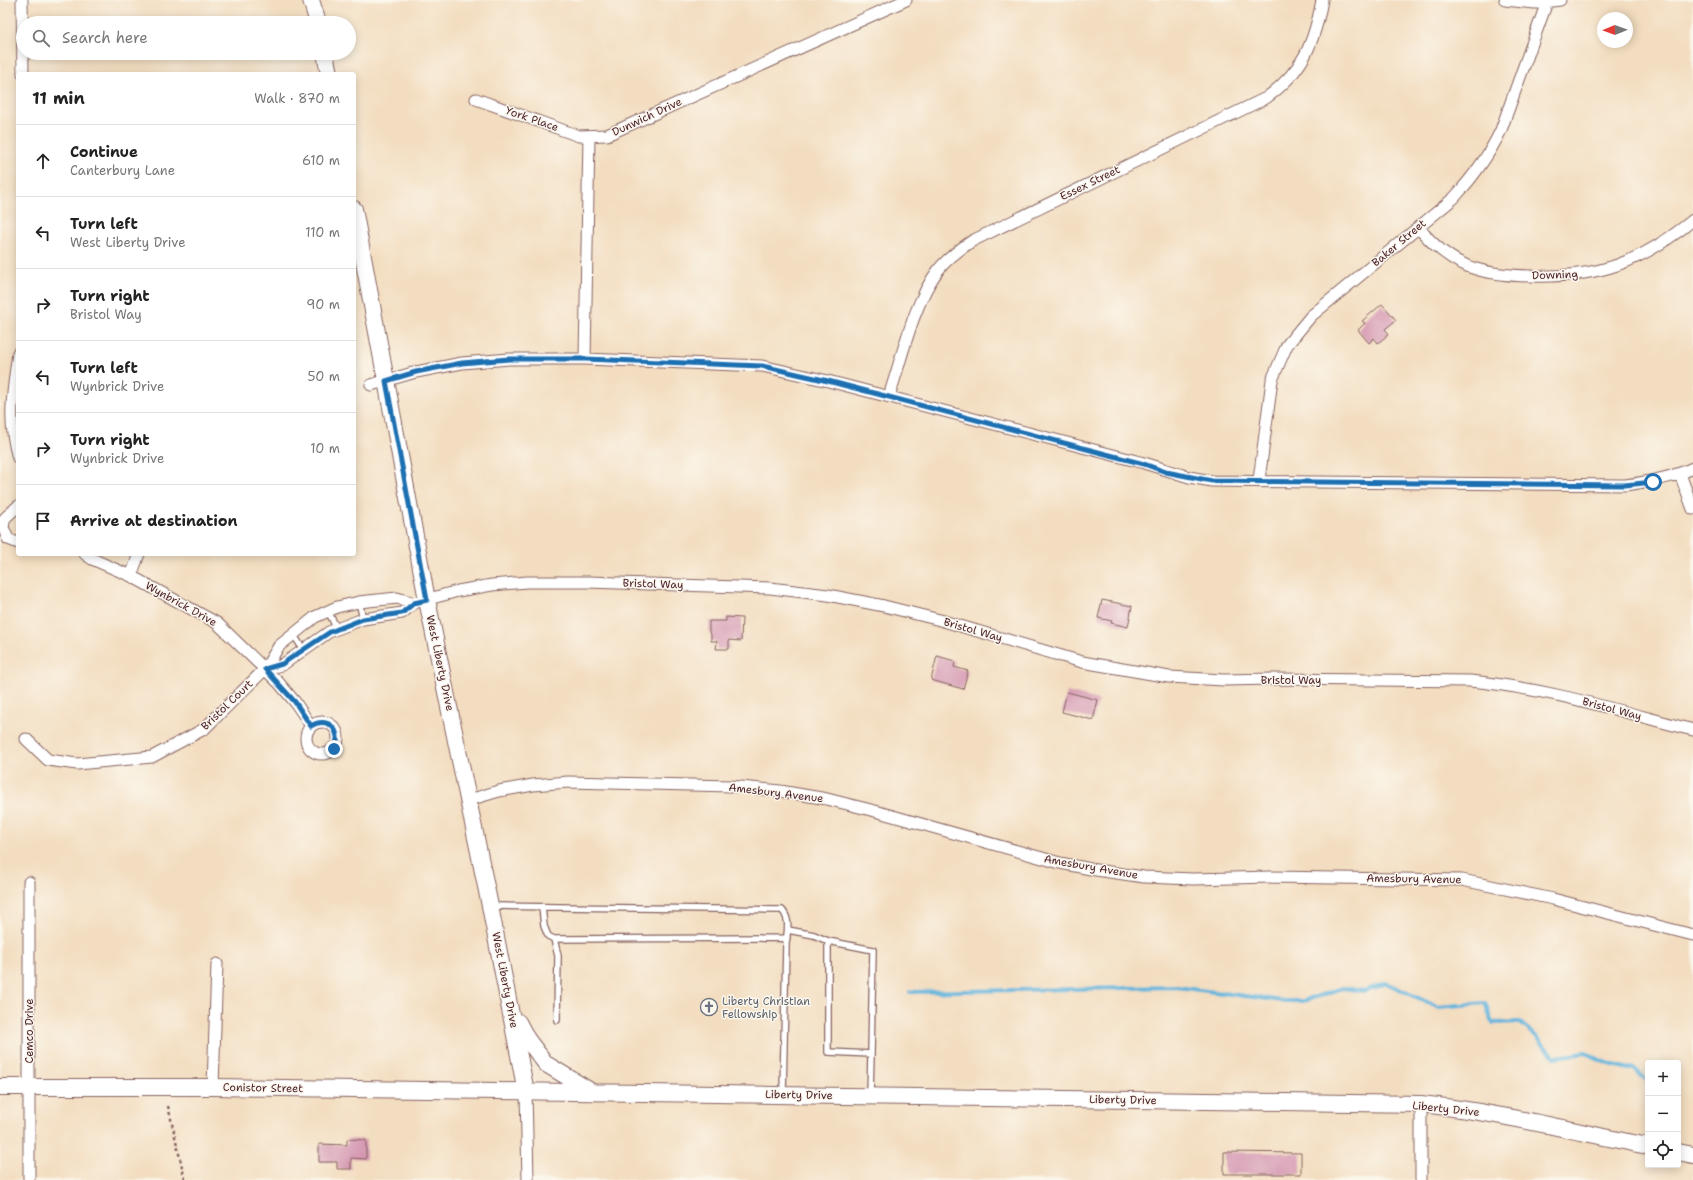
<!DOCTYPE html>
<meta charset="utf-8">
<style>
:root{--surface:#fff;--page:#f6f6f6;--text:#222;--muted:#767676;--line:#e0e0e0}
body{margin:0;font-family:"Shantell Sans",sans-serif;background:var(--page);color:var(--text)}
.controls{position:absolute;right:12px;bottom:12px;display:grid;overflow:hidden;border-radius:4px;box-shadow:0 2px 10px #0003}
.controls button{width:36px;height:36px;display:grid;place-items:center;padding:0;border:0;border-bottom:1px solid var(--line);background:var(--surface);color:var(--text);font:20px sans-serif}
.compass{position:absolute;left:1597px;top:12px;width:36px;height:36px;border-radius:50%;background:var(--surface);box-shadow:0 2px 10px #0003;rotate:269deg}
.stop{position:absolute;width:12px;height:12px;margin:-9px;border:3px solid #1f6fb2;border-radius:50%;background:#fff}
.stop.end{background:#1f6fb2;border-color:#fff;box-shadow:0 1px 4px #0008}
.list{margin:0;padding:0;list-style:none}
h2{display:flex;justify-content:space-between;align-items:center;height:52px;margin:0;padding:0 16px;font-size:17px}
h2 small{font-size:13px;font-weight:400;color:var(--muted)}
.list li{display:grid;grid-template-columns:26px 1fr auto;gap:12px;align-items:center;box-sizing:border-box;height:72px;padding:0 16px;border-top:1px solid var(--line)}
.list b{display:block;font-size:15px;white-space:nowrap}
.list p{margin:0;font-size:13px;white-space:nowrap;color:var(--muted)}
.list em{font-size:13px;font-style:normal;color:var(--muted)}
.icon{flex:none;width:22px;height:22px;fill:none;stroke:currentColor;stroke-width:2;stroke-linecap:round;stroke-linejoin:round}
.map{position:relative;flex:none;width:1693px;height:1180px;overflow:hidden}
.search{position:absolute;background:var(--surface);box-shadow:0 2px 10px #0003;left:16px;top:16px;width:340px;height:44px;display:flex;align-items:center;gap:10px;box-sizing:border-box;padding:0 14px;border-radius:22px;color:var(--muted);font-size:15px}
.panel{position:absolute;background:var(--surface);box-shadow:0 2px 10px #0003;left:16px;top:72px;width:340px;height:484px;border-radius:4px}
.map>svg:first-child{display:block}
</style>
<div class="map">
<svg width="1693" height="1180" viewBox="0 0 1693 1180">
<rect width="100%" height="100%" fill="#fbf7ec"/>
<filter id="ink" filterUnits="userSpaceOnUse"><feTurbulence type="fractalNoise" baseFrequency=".025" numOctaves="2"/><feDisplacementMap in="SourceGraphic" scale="8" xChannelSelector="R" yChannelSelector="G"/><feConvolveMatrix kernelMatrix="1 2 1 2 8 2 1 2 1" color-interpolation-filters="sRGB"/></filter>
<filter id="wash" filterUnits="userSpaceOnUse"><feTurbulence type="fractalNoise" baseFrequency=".012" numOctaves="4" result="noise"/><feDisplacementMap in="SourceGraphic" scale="16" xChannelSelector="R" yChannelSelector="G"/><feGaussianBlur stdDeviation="0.9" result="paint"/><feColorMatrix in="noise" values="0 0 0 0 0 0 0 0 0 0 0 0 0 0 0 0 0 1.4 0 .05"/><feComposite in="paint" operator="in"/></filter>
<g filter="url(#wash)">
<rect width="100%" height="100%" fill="#f3ddc0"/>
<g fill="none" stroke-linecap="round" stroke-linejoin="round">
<path stroke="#61b4dd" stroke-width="4" d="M910 992 1177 987 1283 1001H1303L1343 988 1364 991 1386 983 1438 1007 1485 1003 1493 1023 1519 1022 1536 1036 1554 1057 1586 1053 1606 1063 1633 1070 1648 1080"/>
</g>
<g id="blocks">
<path fill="#d598b2" d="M1382 304 1396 320 1385 329 1389 334 1378 343 1374 338 1369 343 1358 330 1365 323 1362 321Z
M1102 600 1132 606 1128 627 1111 623 1112 621 1098 618Z
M726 617 742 618 741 641 729 640V649H716L717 641H711V634L709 633V621H726Z
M937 656 955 661 954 667 968 671 963 689 931 680Z
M1067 692 1098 700 1093 720 1062 712Z
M347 1139 366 1140V1159L351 1158V1169H337V1162H319V1144L347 1145Z
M1224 1152 1301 1153V1174H1224Z"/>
</g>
</g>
<g filter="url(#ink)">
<use href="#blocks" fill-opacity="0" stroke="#85625f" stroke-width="1"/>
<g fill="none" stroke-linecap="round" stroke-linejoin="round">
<g stroke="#85625f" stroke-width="8">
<path id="lane" d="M359 602 363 619
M328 611 337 629
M293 634 303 649
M493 906 782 910C791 920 787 932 786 944L783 1094
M542 907 544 926 548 936 554 939 787 938
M788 930 814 935 828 941V1052L871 1054 873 950 828 941
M554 939 558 956 557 1020
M870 1096 871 1054"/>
</g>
<g stroke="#85625f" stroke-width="13">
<path id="street" d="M22 0 23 74
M1505 0 1535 3 1560 0
M476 99 579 136 607 135 906 0
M1418 227C1451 267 1480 275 1530 276 1599 278 1640 263 1693 220
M18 353C13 392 7 420 18 458
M585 359 589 137
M371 385 416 372 462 363 509 359H585L762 366 828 381 1144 463 1189 477 1212 481 1625 485C1649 482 1671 478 1693 468
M889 396C903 355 913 303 939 269 948 258 960 249 972 241L1266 98C1303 71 1314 44 1322 0
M1680 474 1693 509
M1259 480 1272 380 1287 345 1311 316 1454 198C1473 177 1489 156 1501 130L1547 2
M18 506 5 518 3 527 8 539 18 543
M85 554 92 559 131 576 217 623 279 683 295 702 311 726
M131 576 139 554
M265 669 282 665 329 632 363 619 402 613 414 603 458 591 492 585 527 582H588L770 588 828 595 884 606 940 620 1082 662 1169 677 1224 680 1274 679 1470 681C1546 688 1619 711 1693 730
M306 738a16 16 0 1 1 32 0a16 16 0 1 1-32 0Z
M26 739 48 760 77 764 152 757 204 729 265 669 279 646 315 617 337 607 359 602 397 598 414 603
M469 800 499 791 533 785 568 782 731 786 780 791 827 799 875 811 1060 863 1096 870 1144 877 1193 879 1271 877 1462 880 1553 899 1693 935
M213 1087 217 964
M526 1092 528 1180
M1421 1104V1180
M29 1180V882"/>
</g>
<g stroke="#85625f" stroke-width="18">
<path id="secondary" d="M311 0 318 23
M325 53 329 74
M354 209 427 600 490 906 526 1092
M518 1022 527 1039 546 1064 592 1092
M0 1087H213L1421 1104C1498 1112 1572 1131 1648 1146
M1678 1152 1693 1155"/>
</g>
<path stroke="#85625f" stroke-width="2.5" stroke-dasharray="3 3" stroke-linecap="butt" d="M168 1106 185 1180"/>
<use href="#lane" stroke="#fff" stroke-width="5.5"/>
<use href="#street" stroke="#fff" stroke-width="11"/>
<use href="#secondary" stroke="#fff" stroke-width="16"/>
</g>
</g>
<g fill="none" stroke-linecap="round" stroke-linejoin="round" filter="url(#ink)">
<path stroke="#1f6fb2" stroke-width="5" d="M334 749C344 732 328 715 311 726L295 702 265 669 282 664 330 632 363 619 402 613 414 603 427 600 386 381 416 372 462 363 509 359H585L762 366 828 381 1144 464 1166 472 1212 481 1625 485 1653 482"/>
</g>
<defs>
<g id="church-ring" transform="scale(0.9)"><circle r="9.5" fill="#fbf7ec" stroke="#6b7280" stroke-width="1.5"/><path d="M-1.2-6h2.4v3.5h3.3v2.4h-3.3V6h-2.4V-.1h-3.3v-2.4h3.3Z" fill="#6b7280"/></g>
</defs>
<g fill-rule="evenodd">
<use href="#church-ring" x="709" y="1007"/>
</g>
<g text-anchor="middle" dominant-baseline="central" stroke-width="3" stroke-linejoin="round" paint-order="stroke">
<g font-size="11" fill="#4a1f2b" stroke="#fbf7ec">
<text transform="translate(647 117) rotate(-25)">Dunwich Drive</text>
<text transform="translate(532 119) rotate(19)">York Place</text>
<text transform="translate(1090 183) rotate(-26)">Essex Street</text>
<text transform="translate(1399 243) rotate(-40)">Baker Street</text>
<text transform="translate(1555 275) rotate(-2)">Downing</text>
<text transform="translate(653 584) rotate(2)">Bristol Way</text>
<text transform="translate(181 604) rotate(29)">Wynbrick Drive</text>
<text transform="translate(973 630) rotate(16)">Bristol Way</text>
<text transform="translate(440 663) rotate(78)">West Liberty Drive</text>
<text x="1291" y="680">Bristol Way</text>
<text transform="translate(227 705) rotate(-44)">Bristol Court</text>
<text transform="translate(1612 709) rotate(15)">Bristol Way</text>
<text transform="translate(776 793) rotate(7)">Amesbury Avenue</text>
<text transform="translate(1091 867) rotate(10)">Amesbury Avenue</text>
<text transform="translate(1414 879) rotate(1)">Amesbury Avenue</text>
<text transform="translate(505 980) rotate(79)">West Liberty Drive</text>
<text transform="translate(29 1031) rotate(-90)">Cemco Drive</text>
<text transform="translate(263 1088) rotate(1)">Conistor Street</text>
<text transform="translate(799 1095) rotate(1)">Liberty Drive</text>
<text transform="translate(1123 1100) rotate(1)">Liberty Drive</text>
<text transform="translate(1446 1109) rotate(6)">Liberty Drive</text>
</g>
<g font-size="11" fill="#5b616d" stroke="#fbf7ec" text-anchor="start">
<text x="722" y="1001">Liberty Christian<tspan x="722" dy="13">Fellowship</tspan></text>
</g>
</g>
</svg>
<div class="controls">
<button>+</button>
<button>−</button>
<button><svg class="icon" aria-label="locate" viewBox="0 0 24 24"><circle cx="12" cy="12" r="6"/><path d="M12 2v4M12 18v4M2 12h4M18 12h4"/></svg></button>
</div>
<svg class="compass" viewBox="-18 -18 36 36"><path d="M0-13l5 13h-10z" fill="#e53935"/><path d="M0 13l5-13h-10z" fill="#767676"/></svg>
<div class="stop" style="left:1653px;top:482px"></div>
<div class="stop end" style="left:334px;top:749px"></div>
<div class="search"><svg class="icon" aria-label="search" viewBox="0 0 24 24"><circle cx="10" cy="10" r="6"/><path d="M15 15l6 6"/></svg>Search here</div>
<section class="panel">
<h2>11 min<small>Walk · 870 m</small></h2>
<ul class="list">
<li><svg class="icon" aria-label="ahead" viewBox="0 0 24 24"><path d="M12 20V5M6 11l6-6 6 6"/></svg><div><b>Continue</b><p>Canterbury Lane</p></div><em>610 m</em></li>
<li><svg class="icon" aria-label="left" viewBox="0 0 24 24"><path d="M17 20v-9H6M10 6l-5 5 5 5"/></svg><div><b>Turn left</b><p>West Liberty Drive</p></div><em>110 m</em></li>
<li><svg class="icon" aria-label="right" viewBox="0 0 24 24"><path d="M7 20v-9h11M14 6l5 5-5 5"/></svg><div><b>Turn right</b><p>Bristol Way</p></div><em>90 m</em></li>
<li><svg class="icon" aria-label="left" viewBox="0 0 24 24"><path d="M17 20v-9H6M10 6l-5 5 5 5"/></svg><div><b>Turn left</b><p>Wynbrick Drive</p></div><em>50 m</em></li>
<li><svg class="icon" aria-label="right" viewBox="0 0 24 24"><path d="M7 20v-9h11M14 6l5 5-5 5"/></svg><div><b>Turn right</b><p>Wynbrick Drive</p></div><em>10 m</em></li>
<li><svg class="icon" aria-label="arrive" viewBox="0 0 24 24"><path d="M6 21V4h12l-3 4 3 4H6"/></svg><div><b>Arrive at destination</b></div></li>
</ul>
</section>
</div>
